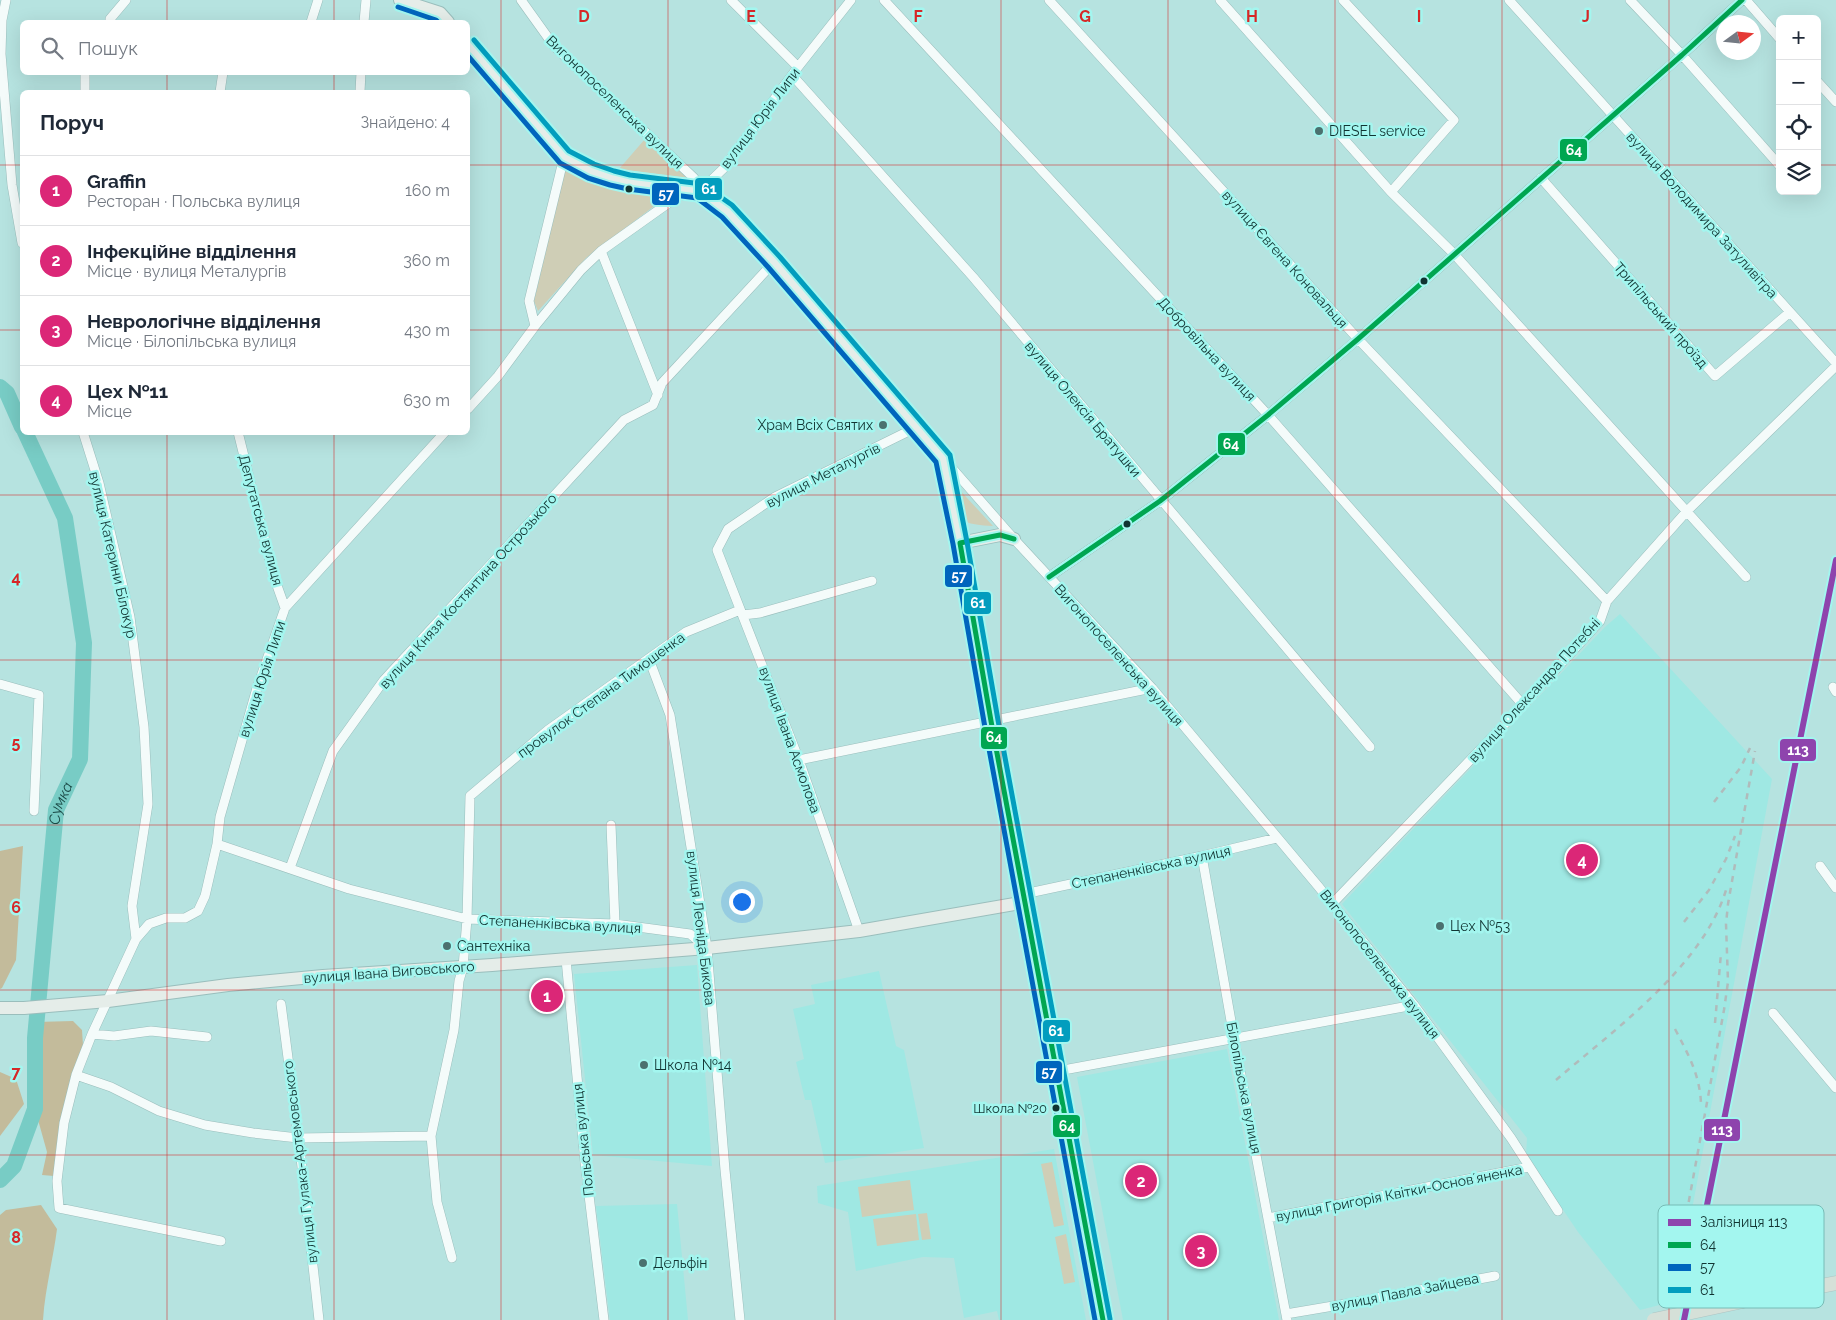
<!DOCTYPE html>
<html lang="uk">
<meta charset="utf-8">
<style>
:root{--surface:#fff;--page:#f6f6f7;--text:#1f2937;--muted:#747a83;--line:#e0e1e3;--accent:#db2777}
body{margin:0;font-family:Raleway,sans-serif;background:var(--page);color:var(--text)}
.controls{position:absolute;right:15px;top:15px;display:grid;overflow:hidden;border-radius:8px;box-shadow:0 5px 20px #0002}
.controls button{width:45px;height:45px;display:grid;place-items:center;padding:0;border:0;border-bottom:1px solid var(--line);background:var(--surface);color:var(--text);font:25px sans-serif}
.compass{position:absolute;left:1716px;top:15px;width:45px;height:45px;border-radius:50%;background:var(--surface);box-shadow:0 5px 20px #0002;rotate:75deg}
.you{position:absolute;left:741px;top:901px;width:18px;height:18px;margin:-12px;border:4px solid #fff;border-radius:50%;background:#1a73e8;box-shadow:0 0 0 8px #1a73e833}
.badge{display:grid;place-items:center;width:32px;height:32px;border-radius:50%;background:var(--accent);color:#fff;font-size:16px;font-weight:700}
.pin{position:absolute;translate:-50% -50%;border:2px solid #fff;box-shadow:0 1px 5px #0006}
.list{margin:0;padding:0;list-style:none}
h2{display:flex;justify-content:space-between;align-items:center;height:65px;margin:0;padding:0 20px;font-size:21px}
h2 small{font-size:16px;font-weight:400;color:var(--muted)}
.list li{display:grid;grid-template-columns:32px 1fr auto;gap:15px;align-items:center;box-sizing:border-box;height:70px;padding:0 20px;border-top:1px solid var(--line)}
.list b{display:block;font-size:19px;white-space:nowrap}
.list p{margin:0;font-size:16px;white-space:nowrap;color:var(--muted)}
.list em{font-size:16px;font-style:normal;color:var(--muted)}
.icon{flex:none;width:28px;height:28px;fill:none;stroke:currentColor;stroke-width:2;stroke-linecap:round;stroke-linejoin:round}
.map{position:relative;flex:none;width:1836px;height:1320px;overflow:hidden}
.search{position:absolute;background:var(--surface);box-shadow:0 5px 20px #0002;left:20px;top:20px;width:450px;height:55px;display:flex;align-items:center;gap:12px;box-sizing:border-box;padding:0 18px;border-radius:8px;color:var(--muted);font-size:19px}
.panel{position:absolute;background:var(--surface);box-shadow:0 5px 20px #0002;left:20px;top:90px;width:450px;height:345px;border-radius:8px}
.map>svg:first-child{display:block}
</style>
<div class="map">
<svg width="1836" height="1320" viewBox="0 0 1836 1320">
<rect width="100%" height="100%" fill="#b6e3e0"/>
<path fill="#9fe8e3" d="M1620 614 1772 779 1675 1301 1640 1310 1578 1232 1526 1155 1527 1138 1342 904 1605 627Z
M697 965 712 1166 593 1155 574 974Z
M879 971 896 1046 904 1050 924 1148 825 1163 811 1100H805L796 1062 804 1059 793 1009 815 1004 811 985Z
M1227 1049 1279 1320H1123L1077 1077Z
M1054 1149 1086 1320H999L997 1311 964 1318 954 1258 923 1257 856 1271 848 1212 818 1203 817 1186Z
M677 1204 688 1320H610L596 1206Z"/>
<path fill="#cfceb6" d="M645 139 687 178 619 169Z
M565 170 606 187 649 194 655 200 653 207 586 258 538 311 534 301Z
M955 485 993 526C955 524 961 520 955 485Z
M1052 1162 1064 1225 1054 1227 1041 1164Z
M910 1180 914 1210 862 1217 858 1187Z
M927 1213 931 1239 922 1240 918 1214Z
M916 1214 919 1240 877 1246 873 1219Z
M1066 1234 1075 1282 1064 1284 1055 1237Z"/>
<path fill="#c3bb9b" d="M23 846 16 960 2 988 0 989V851Z
M73 1021 82 1030 84 1061 54 1176 42 1175 47 1152 35 1109 36 1022Z
M0 1072 16 1079 24 1104 0 1136Z
M41 1205 57 1229C53 1260 45 1289 43 1320H0V1215L6 1210Z"/>
<g fill="none" stroke-linecap="round" stroke-linejoin="round">
<g stroke="#78ccc5" stroke-width="16">
<path d="M0 387 7 393 22 427"/>
<path id="s1" d="M0 1180 14 1166 35 1109V1038L56 810 80 759 84 643 65 518 25 432"/>
</g>
<g stroke="#9abebc" stroke-width="10">
<path id="minor" d="M6 0 2 20 1 54 12 185 22 243
M521 0 554 46 694 178 700 191
M731 0 798 67
M884 0 1268 415 1523 705
M1049 0 1358 339 1607 601
M1220 0 1391 192 1454 254 1746 577
M1343 0 1454 120 1391 192
M1509 0 1836 363
M1630 0 1682 55 1780 166
M1746 0 1780 39
M110 19 126 0
M311 22 318 0
M364 22 366 0
M85 72V92
M792 75 973 277 1370 747
M1817 81 1836 102
M220 92 223 72
M360 92 361 72
M1541 178 1715 376 1790 312
M601 251 658 395
M535 326 529 301 564 157
M468 409 498 376 535 326 581 270 601 251 677 197 700 191 723 169 798 67 851 0
M83 432 99 483 130 617 144 727 148 804 132 906 136 939 92 1034 76 1075 111 1087 159 1111 205 1125 253 1133 298 1138 431 1136
M238 432 274 577 285 608
M944 459 1014 539 1152 688 1318 886 1414 1005 1511 1138 1558 1211
M1049 577 1160 501 1268 415 1358 339 1682 55 1742 0
M743 615 760 613 872 581
M649 659 670 715 707 948 725 1170 740 1320
M0 684 39 695 34 811
M1833 687 1836 692
M799 760 1152 688
M611 825 615 924
M217 844 349 889 467 919 615 924 690 934 707 948
M1202 856 1234 1038 1287 1320
M1820 866 1836 888
M290 868 333 751 384 680 624 420 653 405 662 383 774 262
M1024 894 1202 856 1277 838
M1332 904 1523 705 1600 621 1607 601 1687 511 1836 366
M859 931 799 760 717 550 728 529 775 497 915 428
M136 939 149 924 166 918H185L198 911 205 896 217 844 220 817 257 688 285 608 445 432
M566 959 585 1162 604 1320
M281 1004 301 1158 319 1320
M1773 1013 1836 1088
M92 1034 114 1036 151 1031 207 1037
M1058 1071 1414 1005
M76 1075 64 1123 57 1181 59 1208 221 1241
M1268 1218 1529 1167
M452 1258 437 1202 431 1136 454 1030 459 981 463 967 467 919 470 796 548 730 686 632 740 610
M1286 1314 1345 1304 1495 1276"/>
</g>
<g stroke="#9abebc" stroke-width="14">
<path id="secondary" d="M400 0 440 13 448 22
M468 45 564 157 591 171 612 178 629 182 700 191 727 211 774 262 943 459 960 543 991 721 1103 1320
M960 543 1000 535 1014 539
M0 1008H24L108 1001 228 985 323 976 492 965 707 948 859 931 1026 902"/>
</g>
<g stroke="#adc4c3" stroke-width="15">
<path id="primary" d="M1743 1301 1836 1283"/>
</g>
<use href="#minor" stroke="#f4fbfa" stroke-width="9"/>
<use href="#secondary" stroke="#e5ede9" stroke-width="12"/>
<use href="#primary" stroke="#d5e0d8" stroke-width="14"/>
<path stroke="#b0bbbb" stroke-width="2.5" stroke-dasharray="6 6" stroke-linecap="butt" d="M1714 802 1741 767 1750 748
M1684 922 1709 890 1726 859 1735 836
M1715 1023 1721 953
M1675 1029C1688 1054 1700 1075 1701 1104
M1556 1080C1614 1030 1703 966 1726 890
M1667 1320 1724 1010 1728 982 1726 924 1728 904 1755 751"/>
<g stroke="#adc4c3" stroke-width="15" stroke-linecap="butt">
<path id="primary-bridge" d="M1654 1320 1743 1301"/>
</g>
<use href="#primary-bridge" stroke="#d5e0d8" stroke-width="14"/>
<g stroke="#a3f6ef" stroke-width="9">
<path id="bus-1" d="M960 543 991 721 1103 1320
M960 543 1000 535 1014 539
M1049 577 1160 501 1268 415 1358 339 1682 55 1742 0"/>
</g>
<g stroke="#a3f6ef" stroke-width="9">
<path id="bus-2" d="M398 7 436 20 438 22
M468 56 560 163 588 178 610 185 628 189 697 198 722 217 768 267 936 462 953 544 984 722 1095 1320"/>
</g>
<g stroke="#a3f6ef" stroke-width="9">
<path id="bus-3" d="M474 40 569 151 594 164 614 171 630 175 702 184 732 205 780 257 950 455 967 542 998 720 1110 1319"/>
</g>
<use href="#bus-1" stroke="#00a651" stroke-width="5"/>
<use href="#bus-2" stroke="#0065bd" stroke-width="5"/>
<use href="#bus-3" stroke="#029dbe" stroke-width="5"/>
<g stroke="#a3f6ef" stroke-width="10">
<path id="rail-1" d="M1684 1320 1836 560"/>
</g>
<use href="#rail-1" stroke="#8e44ad" stroke-width="6"/>
</g>
<path fill="none" stroke="#d62828" stroke-width="1" stroke-opacity="0.55" d="M167 0V22M334 0V22M501 0V1320M668 0V1320M835 0V1320M1001 0V1320M1168 0V1320M1335 0V1320M1502 0V1320M1669 0V1320M167 72V92M334 72V92M0 165H22M468 165H1780M1817 165H1836M0 330H22M468 330H1836M167 432V1320M334 432V1320M0 495H1836M0 660H1836M0 825H1836M0 990H1836M0 1155H1836"/>
<g fill="#4b716f" stroke="#a3f6ef" stroke-width="2">
<circle cx="1319" cy="131" r="5"/>
<circle cx="883" cy="425" r="5"/>
<circle cx="1440" cy="926" r="5"/>
<circle cx="447" cy="946" r="5"/>
<circle cx="644" cy="1065" r="5"/>
<circle cx="643" cy="1263" r="5"/>
</g>
<g fill="#113432" stroke="#a3f6ef" stroke-width="2">
<circle cx="629" cy="189" r="4.5"/>
<circle cx="1424" cy="281" r="4.5"/>
<circle cx="1127" cy="524" r="4.5"/>
<circle cx="1056" cy="1108" r="4.5"/>
</g>
<g text-anchor="middle" dominant-baseline="central" stroke-width="5" stroke-linejoin="round" paint-order="stroke">
<g font-size="13" fill="#113432" stroke="#a3f6ef" text-anchor="end">
<text x="1047" y="1108">Школа №20</text>
</g>
<g font-size="14" fill="#113432" stroke="#a3f6ef">
<text transform="translate(615 102) rotate(44)">Вигонопоселенська вулиця</text>
<text transform="translate(760 118) rotate(-53)">вулиця Юрія Липи</text>
<text transform="translate(1702 215) rotate(48)">вулиця Володимира Затуливітра</text>
<text transform="translate(1285 259) rotate(48)">вулиця Євгена Коновальця</text>
<text transform="translate(1661 315) rotate(49)">Трипільський проїзд</text>
<text transform="translate(1207 349) rotate(47)">Добровільна вулиця</text>
<text transform="translate(1083 409) rotate(50)">вулиця Олексія Братушки</text>
<text transform="translate(823 475) rotate(-27)">вулиця Металургів</text>
<text transform="translate(261 520) rotate(75)">Депутатська вулиця</text>
<text transform="translate(113 555) rotate(77)">вулиця Катерини Білокур</text>
<text transform="translate(468 591) rotate(-48)">вулиця Князя Костянтина Острозького</text>
<text transform="translate(1119 655) rotate(48)">Вигонопоселенська вулиця</text>
<text transform="translate(262 679) rotate(-72)">вулиця Юрія Липи</text>
<text transform="translate(1534 690) rotate(-48)">вулиця Олександра Потебні</text>
<text transform="translate(601 695) rotate(-36)">провулок Степана Тимошенка</text>
<text transform="translate(790 740) rotate(70)">вулиця Івана Асмолова</text>
<text transform="translate(1151 867) rotate(-12)">Степаненківська вулиця</text>
<text transform="translate(560 924) rotate(3)">Степаненківська вулиця</text>
<text transform="translate(701 928) rotate(83)">вулиця Леоніда Бикова</text>
<text transform="translate(1380 964) rotate(52)">Вигонопоселенська вулиця</text>
<text transform="translate(389 972) rotate(-4)">вулиця Івана Виговського</text>
<text transform="translate(1244 1088) rotate(79)">Білопільська вулиця</text>
<text transform="translate(583 1140) rotate(-96)">Польська вулиця</text>
<text transform="translate(300 1162) rotate(-97)">вулиця Гулака-Артемовського</text>
<text transform="translate(1399 1193) rotate(-11)">вулиця Григорія Квітки-Основʼяненка</text>
<text transform="translate(1405 1292) rotate(-11)">вулиця Павла Зайцева</text>
</g>
<g font-size="14" fill="#113432" stroke="#a3f6ef" text-anchor="start">
<text x="1329" y="131">DIESEL service</text>
<text x="873" y="425" text-anchor="end">Храм Всіх Святих</text>
<text x="1450" y="926">Цех №53</text>
<text x="457" y="946">Сантехніка</text>
<text x="654" y="1065">Школа №14</text>
<text x="653" y="1263">Дельфін</text>
</g>
<g font-size="15" font-style="italic" fill="#1a4845" stroke="#a3f6ef">
<text stroke="none"><textPath href="#s1" startOffset="388">Сумка</textPath></text>
</g>
</g>
<rect x="1658" y="1205" width="166" height="103" rx="8" fill="#a3f6ef" stroke="#77bcb6" stroke-width="1"/>
<rect x="1668" y="1219" width="23" height="7" fill="#8e44ad"/>
<rect x="1668" y="1242" width="23" height="6" fill="#00a651"/>
<rect x="1668" y="1264" width="23" height="7" fill="#0065bd"/>
<rect x="1668" y="1287" width="23" height="6" fill="#029dbe"/>
<g font-size="14" fill="#113432">
<text x="1700" y="1227">Залізниця 113</text>
<text x="1700" y="1250">64</text>
<text x="1700" y="1272">57</text>
<text x="1700" y="1295">61</text>
</g>
<g font-size="16" text-anchor="middle" font-weight="bold" fill="#d62828" stroke="#a3f6ef" stroke-width="5" stroke-linejoin="round" paint-order="stroke">
<text x="584" y="22">D</text>
<text x="751" y="22">E</text>
<text x="918" y="22">F</text>
<text x="1085" y="22">G</text>
<text x="1252" y="22">H</text>
<text x="1419" y="22">I</text>
<text x="1586" y="22">J</text>
<text x="16" y="583">4</text>
<text x="16" y="748">5</text>
<text x="16" y="913">6</text>
<text x="16" y="1078">7</text>
<text x="16" y="1243">8</text>
</g>
<g stroke="#a3f6ef" stroke-width="2">
<rect x="1559" y="138" width="29" height="24" rx="5" fill="#00a651"/>
<rect x="694" y="177" width="29" height="24" rx="5" fill="#029dbe"/>
<rect x="651" y="182" width="29" height="24" rx="5" fill="#0065bd"/>
<rect x="1217" y="432" width="29" height="24" rx="5" fill="#00a651"/>
<rect x="944" y="564" width="29" height="24" rx="5" fill="#0065bd"/>
<rect x="963" y="591" width="29" height="24" rx="5" fill="#029dbe"/>
<rect x="980" y="726" width="28" height="24" rx="5" fill="#00a651"/>
<rect x="1779" y="738" width="38" height="24" rx="5" fill="#8e44ad"/>
<rect x="1042" y="1019" width="29" height="24" rx="5" fill="#029dbe"/>
<rect x="1035" y="1060" width="28" height="24" rx="5" fill="#0065bd"/>
<rect x="1052" y="1114" width="29" height="24" rx="5" fill="#00a651"/>
<rect x="1703" y="1118" width="38" height="24" rx="5" fill="#8e44ad"/>
</g>
<g font-size="14" text-anchor="middle" font-weight="bold" fill="#fff">
<text x="1574" y="155">64</text>
<text x="709" y="194">61</text>
<text x="666" y="199">57</text>
<text x="1231" y="449">64</text>
<text x="959" y="581">57</text>
<text x="978" y="608">61</text>
<text x="994" y="742">64</text>
<text x="1798" y="755">113</text>
<text x="1056" y="1036">61</text>
<text x="1049" y="1077">57</text>
<text x="1067" y="1131">64</text>
<text x="1722" y="1135">113</text>
</g>
</svg>
<div class="controls">
<button>+</button>
<button>−</button>
<button><svg class="icon" aria-label="locate" viewBox="0 0 24 24"><circle cx="12" cy="12" r="6"/><path d="M12 2v4M12 18v4M2 12h4M18 12h4"/></svg></button>
<button><svg class="icon" aria-label="layers" viewBox="0 0 24 24"><path d="M12 4l9 5-9 5-9-5zM3 14l9 5 9-5"/></svg></button>
</div>
<svg class="compass" viewBox="-18 -18 36 36"><path d="M0-13l5 13h-10z" fill="#e53935"/><path d="M0 13l5-13h-10z" fill="#747a83"/></svg>
<div class="you"></div>
<div class="pin badge" style="left:547px;top:996px">1</div>
<div class="pin badge" style="left:1141px;top:1181px">2</div>
<div class="pin badge" style="left:1201px;top:1251px">3</div>
<div class="pin badge" style="left:1582px;top:860px">4</div>
<div class="search"><svg class="icon" aria-label="search" viewBox="0 0 24 24"><circle cx="10" cy="10" r="6"/><path d="M15 15l6 6"/></svg>Пошук</div>
<section class="panel">
<h2>Поруч<small>Знайдено: 4</small></h2>
<ul class="list">
<li><span class="badge">1</span><div><b>Graffin</b><p>Ресторан · Польська вулиця</p></div><em>160 m</em></li>
<li><span class="badge">2</span><div><b>Інфекційне відділення</b><p>Місце · вулиця Металургів</p></div><em>360 m</em></li>
<li><span class="badge">3</span><div><b>Неврологічне відділення</b><p>Місце · Білопільська вулиця</p></div><em>430 m</em></li>
<li><span class="badge">4</span><div><b>Цех №11</b><p>Місце</p></div><em>630 m</em></li>
</ul>
</section>
</div>
